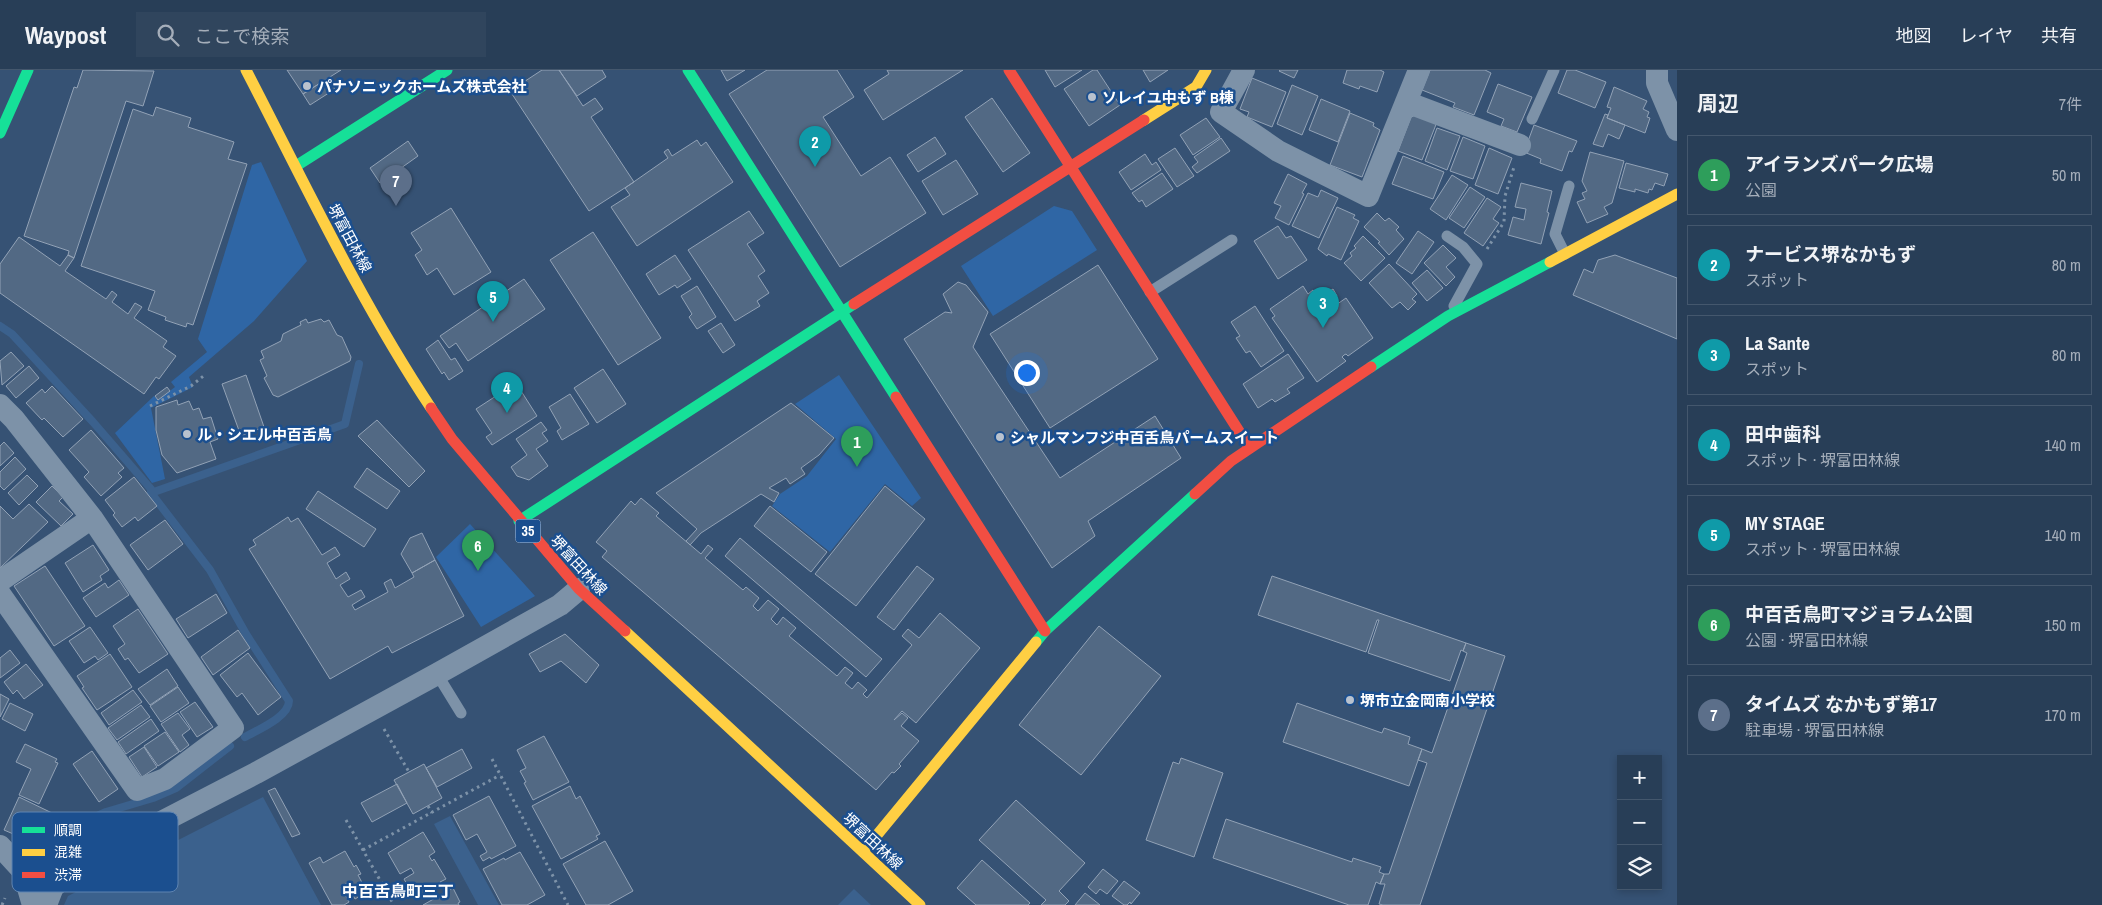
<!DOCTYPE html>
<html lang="ja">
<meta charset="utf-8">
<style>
:root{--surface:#283e57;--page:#30455d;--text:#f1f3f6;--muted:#a5aeba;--line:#44576d;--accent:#8bbbb9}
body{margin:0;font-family:"Archivo Narrow","Noto Sans JP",sans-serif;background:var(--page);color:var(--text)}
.controls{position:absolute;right:15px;bottom:15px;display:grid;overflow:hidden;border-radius:0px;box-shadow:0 2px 8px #0003}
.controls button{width:45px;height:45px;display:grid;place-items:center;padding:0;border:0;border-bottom:1px solid var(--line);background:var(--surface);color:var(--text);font:25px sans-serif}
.you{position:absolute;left:1026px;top:302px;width:18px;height:18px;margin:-12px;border:4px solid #fff;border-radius:50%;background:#1a73e8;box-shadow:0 0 0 8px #1a73e833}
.badge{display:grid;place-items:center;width:32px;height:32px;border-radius:50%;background:var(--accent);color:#fff;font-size:16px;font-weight:700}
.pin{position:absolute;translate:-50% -41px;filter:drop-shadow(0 1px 2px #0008)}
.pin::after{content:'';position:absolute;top:26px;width:18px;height:15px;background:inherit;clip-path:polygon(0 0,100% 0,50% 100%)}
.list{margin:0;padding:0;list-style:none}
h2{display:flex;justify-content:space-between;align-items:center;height:65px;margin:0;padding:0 20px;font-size:21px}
h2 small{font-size:16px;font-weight:400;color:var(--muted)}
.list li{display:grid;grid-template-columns:32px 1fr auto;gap:15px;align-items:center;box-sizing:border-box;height:80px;margin:0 10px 10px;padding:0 10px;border:1px solid var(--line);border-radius:0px}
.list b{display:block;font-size:19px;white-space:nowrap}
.list p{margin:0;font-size:16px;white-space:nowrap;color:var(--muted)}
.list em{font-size:16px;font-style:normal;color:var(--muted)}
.icon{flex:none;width:28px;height:28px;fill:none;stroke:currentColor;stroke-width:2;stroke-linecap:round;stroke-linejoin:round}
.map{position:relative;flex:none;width:1677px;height:835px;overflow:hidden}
header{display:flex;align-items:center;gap:30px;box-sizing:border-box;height:70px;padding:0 25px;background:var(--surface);border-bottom:1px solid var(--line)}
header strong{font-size:24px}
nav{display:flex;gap:28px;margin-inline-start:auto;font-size:18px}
.search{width:350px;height:45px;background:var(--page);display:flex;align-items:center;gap:12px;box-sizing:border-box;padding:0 18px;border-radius:0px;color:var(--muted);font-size:19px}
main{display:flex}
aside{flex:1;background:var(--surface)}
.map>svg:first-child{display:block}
</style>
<header>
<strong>Waypost</strong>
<div class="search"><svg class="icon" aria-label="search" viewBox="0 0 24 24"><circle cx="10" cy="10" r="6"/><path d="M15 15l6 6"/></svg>ここで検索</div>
<nav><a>地図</a><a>レイヤ</a><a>共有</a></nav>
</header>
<main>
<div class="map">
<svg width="1677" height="835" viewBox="0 0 1677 835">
<rect width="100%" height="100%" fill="#365274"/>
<path fill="#2f66a5" d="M261 92 307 191 254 251 189 307 193 317 151 338 165 409 152 413 115 363 154 326 158 330 175 317 171 312 207 282 198 269 252 95Z
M1054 136 1072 141 1097 180 993 246 961 196Z
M839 305 921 428 912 436 885 414 830 482 772 436 780 424 807 406 836 369 795 334Z
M470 454 535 526 481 557 436 487Z"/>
<path fill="#3b618d" d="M263 727 321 835H64L68 826Z
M450 746 499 835H478L434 754Z
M854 819 871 835H838Z"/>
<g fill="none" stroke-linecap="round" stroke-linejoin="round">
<path stroke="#3b618d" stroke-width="8" d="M0 256 12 264 93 352 151 419V423
M245 667C257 660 289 647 289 631L246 564 210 500 151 423 345 354 359 294
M31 779 45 770 106 742 153 728 176 718 230 676"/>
</g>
<path fill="#526984" stroke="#92a2b6" d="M83 0 154 1 143 36 126 31 74 188 68 185 69 181 24 166 74 17 77 18Z
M287 0H341L303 24Z
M542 0H559L583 36 595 28 603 39 591 47 634 112 589 141 510 21Z
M559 0H602L606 7 577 26Z
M721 0H745L727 11Z
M767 0H837L854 27 823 47 861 106 890 87 926 143 840 197 729 24Z
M887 0H963L883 50 864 20 889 4Z
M1045 0H1082L1055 17Z
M1093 0H1097L1120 35 1089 56 1064 19Z
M1143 0H1168L1150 12Z
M1280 0H1298L1294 8 1279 1Z
M1347 0H1380L1384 2 1377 22 1360 16 1359 19 1343 13Z
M1430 0H1485L1491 3 1474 45 1453 37 1455 33 1422 20Z
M1567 0H1575L1606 12 1595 38 1558 23Z
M328 8 335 19 310 35 303 24Z
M1252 8 1286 22 1272 57 1247 47 1249 42 1240 39Z
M1498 14 1532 27 1517 62 1501 56 1504 49 1487 42Z
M1292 15 1318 26 1302 65 1277 54Z
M1614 17 1647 31 1643 39 1649 42 1647 47 1650 48 1645 63 1607 48 1611 38 1607 37Z
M992 28 1030 83 1003 102 965 47Z
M1321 29 1350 41 1338 72 1309 60Z
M156 37 191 48 188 57 234 72 228 89 247 94 193 255 187 253 186 257 165 250 166 247 148 240 155 221 81 196 133 39 153 46Z
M1350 43 1374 53 1373 56 1380 60 1362 107 1330 95Z
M1418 44 1437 52 1422 90 1398 81 1411 47Z
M1605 44 1608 45 1607 48 1625 55 1619 69 1608 64 1603 77 1593 74Z
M1206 48 1220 67 1193 85 1180 65Z
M1534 55 1577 71 1572 82 1569 81 1562 101 1540 93 1541 89 1524 82Z
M1437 58 1460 66 1447 100 1425 91Z
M935 67 946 84 918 102 907 85Z
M1463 67 1485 76 1473 109 1450 101Z
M1221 68 1230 81 1197 103 1192 97 1198 92 1194 87Z
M697 70 701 76 706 72 733 112 637 176 611 137 630 125 625 118 668 88 664 82 668 79 672 86Z
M408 71 418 86 380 113 370 98Z
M1175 78 1194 106 1177 117 1158 89Z
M1489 78 1512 88 1498 124 1475 115Z
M1590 82 1624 91 1612 133 1604 137 1608 144 1587 153 1577 132 1585 129 1582 123 1587 121 1582 111Z
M1145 84 1152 95 1156 92 1161 100 1131 120 1119 102Z
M1403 86 1444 102 1433 129 1392 114Z
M956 90 978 124 943 145 922 111Z
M1626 93 1668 104 1664 116 1655 113 1652 120 1649 119 1648 123 1635 119V122L1619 118Z
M1162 103 1173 119 1146 137 1142 130 1139 132 1132 123Z
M1288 104 1307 114 1302 123 1304 124 1289 155 1275 148 1281 136 1274 133Z
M1452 105 1468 115 1446 150 1430 139Z
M1521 113 1552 121 1547 142 1549 143 1541 174 1508 165 1513 147 1524 150 1526 139 1515 137Z
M1470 117 1485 127 1464 158 1449 148Z
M1321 120 1338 128 1319 168 1292 156 1308 123 1318 127Z
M1487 128 1501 137 1493 149 1499 153 1483 176 1464 163Z
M1337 137 1355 145 1353 148 1359 151 1341 190 1328 184 1327 186 1318 179Z
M451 138 491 202 454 225 437 198 427 205 415 185 422 180 411 163Z
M749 141 764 163 747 174 765 201 758 206 769 223 757 231 760 236 735 251 688 180Z
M1377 143 1385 151 1389 148 1399 157 1396 160 1404 169 1389 185 1378 173 1380 172 1364 157Z
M1278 156 1286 168 1291 166 1307 190 1278 209 1254 171Z
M1418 161 1434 172 1412 204 1396 193Z
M593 162 661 268 618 295 550 190Z
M1363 166 1385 188 1361 211 1344 193 1352 186 1350 183 1356 178 1354 176Z
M19 167 60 196 68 185 74 188 65 201 106 229 112 221 117 225 112 232 128 244 135 233 142 237 134 248 167 271 163 277 176 286 159 309 156 307 144 324 0 223V194Z
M1443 175 1456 188 1446 197 1455 207 1446 216 1424 193Z
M675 185 691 209 677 218 675 215 659 225 646 204Z
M1615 185 1677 208V269L1573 225 1584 199 1593 203 1598 190Z
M1389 194 1417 224 1412 229 1416 232 1408 240 1400 232 1392 238 1369 213Z
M1098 195 1158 289 1050 358 990 264Z
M1427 200 1443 218 1427 231 1412 213Z
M524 209 545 239 468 291 456 273 449 278 440 266Z
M958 212 966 215 988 242 973 277 1060 408 1155 346 1181 388 1088 451 1095 466 1052 498 904 269 945 242 952 243 943 224Z
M697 216 716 247 697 259 689 247 692 244 681 226Z
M1303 216 1308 224 1313 220 1316 224 1322 220 1325 224 1333 219 1337 226 1329 231 1333 237 1346 228 1373 268 1348 286 1346 284 1344 285 1342 287 1346 291 1317 312 1272 248 1275 246 1270 239Z
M1255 236 1284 281 1261 297 1250 281 1246 283 1236 268 1240 266 1231 252Z
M306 249 308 253 321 249 324 252 329 250 337 265 342 267 351 287 350 291 278 327 273 325 264 308 267 306 260 290 264 288 261 281 281 271 283 264 301 255 300 252Z
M721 253 735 275 723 283 708 261Z
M438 270 451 290 455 288 463 301 449 310 444 302 442 304 426 279Z
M11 282 24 296 2 315 0 291Z
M1288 284 1304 308 1287 319 1290 323 1275 332 1272 329 1258 338 1243 314Z
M29 296 39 308 16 328 6 316Z
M603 299 626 334 597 353 574 318Z
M246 305 264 357 241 366 222 314Z
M516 313 537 346 492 375 486 367 492 363 476 339Z
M52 316 83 349 63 367 44 348 42 350 26 333 42 319 45 323Z
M167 317 170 321 158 330 155 326Z
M570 324 589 354 562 370 557 361 561 358 549 337Z
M177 330 178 335 189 331 193 340 199 338 203 349 211 347 218 369 210 372 216 389 177 403 162 385 156 360V337Z
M791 333 834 368 819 385 801 398 805 404 790 414 786 408 769 418 779 423 774 432 761 424 701 463 690 475 686 471 697 459 656 423Z
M377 350 425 401 409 417 358 366Z
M541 352 547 360 542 363 548 371 536 379 548 396 529 410 517 406 511 397 527 385 516 369Z
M91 360 124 398 118 403 122 407 101 426 84 407 89 402 69 380Z
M4 372 14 383 0 396V376Z
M15 387 26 399 4 420 0 416V402Z
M367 398 400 421 387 439 354 417Z
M27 405 38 416 19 435 8 423Z
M134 407 157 436 138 451 135 447 122 457 113 445 115 443 105 430Z
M52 416 63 427 59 431 73 444 61 456 36 432Z
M885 416 925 449 856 536 815 504Z
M318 421 376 459 364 477 306 439Z
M641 428 659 443 656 446 701 484 708 475 713 479 705 488 743 520 746 517 759 528 753 536 758 541 768 530 779 539 771 549 777 555 783 547 796 558 789 566 837 606 845 597 853 603 845 613 852 619 858 612 867 620 863 624 867 628 912 575 902 566 908 559 919 568 940 543 980 578 916 653 902 641 894 650 902 643 908 648 901 656 919 671 899 694 901 696 894 703 892 702 876 720 602 487 607 481 596 472 631 431 635 435Z
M29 434 48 452 0 498V436L13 449Z
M770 436 827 482 811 502 754 456Z
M288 447 291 452 298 448 322 485 335 477 340 485 327 493 336 509 346 502 350 509 340 515 348 527 361 520 365 527 352 535 355 540 388 522 384 513 391 509 395 518 414 507 412 503 435 490 464 546 392 583 388 576 330 609 249 479 256 475 253 470Z
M165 450 183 474 148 500 130 475Z
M422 463 435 490 412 503 401 484 410 468Z
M740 468 882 589 866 607 725 486Z
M93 475 109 500 100 506 102 510 83 522 65 493Z
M45 496 85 556 54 576 14 516Z
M917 496 934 509 894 560 877 547Z
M1272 506 1466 573 1463 581 1461 580 1450 611 1368 583 1379 550H1377L1366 582 1258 545Z
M119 510 129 525 96 547 83 528 105 513 108 518Z
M216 524 227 543 188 568 176 549Z
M138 539 168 584 139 603 128 588 125 590 118 579 125 574 113 556Z
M1099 556 1161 606 1081 705 1019 655Z
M90 557 108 583 98 590 95 586 84 593 69 571Z
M238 560 250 578 213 605 201 587Z
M565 564 599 595 586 613 561 591 540 602 529 584Z
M1466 573 1505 586 1420 835H1383L1379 834 1385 814H1380L1384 804H1389L1427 693 1418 690 1422 679 1432 683 1467 583 1463 581Z
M10 580 20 593 0 608V588Z
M248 583 281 627 258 645 242 623 237 627 220 605Z
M110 584 132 617 97 640 82 618 84 617 77 606Z
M26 594 43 615 24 629 17 620 13 624 4 612Z
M167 599 178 616 150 635 138 619Z
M178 617 189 633 161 652 150 636Z
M133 620 142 632 109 655 101 643Z
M0 624 9 629 0 647Z
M195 632 213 657 197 667 180 642Z
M10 633 33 644 25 661 2 649Z
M1297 633 1382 663 1384 658 1410 667 1408 674 1422 679 1409 716 1283 672Z
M141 635 150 647 117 670 108 658Z
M178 643 190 659 182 665 189 675 180 682 161 654Z
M151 649 159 661 126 684 118 672Z
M165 662 179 682 158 696 144 676Z
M544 666 569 712 533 730 524 713 526 712 520 701 526 698 517 680Z
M25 674 57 689 55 692 58 693 39 734 19 725 31 699 16 692Z
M144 677 157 697 142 707 129 687Z
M462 679 472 698 437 717 426 698Z
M92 681 118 719 99 732 73 694Z
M1181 688 1223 703 1194 787 1146 770 1173 692 1179 694Z
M424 694 442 728 413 744 394 710Z
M397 714 407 733 372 752 361 733Z
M570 716 576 729 580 726 600 764 596 766 598 769 561 789 532 736Z
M275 718 300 764 292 767 268 721Z
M489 726 516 776 491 789 490 787 483 791 480 786 487 782 477 764 466 770 453 745Z
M19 727 52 743 43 761 32 756 25 769 4 760Z
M1016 730 1085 793 1059 821 1069 831 1065 835H1041L1046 830 979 770Z
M1226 749 1352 792 1353 788 1381 797 1379 802 1384 804 1380 814 1376 812 1368 835H1349L1213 788Z
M423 762 435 782 429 786 432 791 434 789 446 809 440 812 441 814 418 827V826L414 827 404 809 414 803 411 798 400 804 388 783Z
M605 771 633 821 608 835H586L563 794Z
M345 781 354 797 356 795 361 804 358 805 367 822 355 829 347 813 341 817 349 832 344 835H332L309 793 320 787 323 793Z
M520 782 545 825 527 835H502L483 799 504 788 505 790Z
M982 790 1030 833 1028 835H976L957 818Z
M1103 799 1118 811 1107 824 1100 819 1096 824 1088 817Z
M1124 811 1140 823 1131 834 1130 832 1127 835H1124L1112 826Z
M453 818 460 832 458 833 459 835H423Z
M1085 823 1100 835H1075Z"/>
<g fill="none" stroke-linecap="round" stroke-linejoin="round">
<path stroke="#7d92a8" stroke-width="3" stroke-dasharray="2.5 4" stroke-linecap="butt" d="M1487 179 1504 152 1505 126 1514 97
M150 336 191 316 206 304
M384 659 409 702
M492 689 568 835
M428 736 432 743
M346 750 394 835
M363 780 500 705
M2 835 5 828"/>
<path stroke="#7d92a8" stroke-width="11" d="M1532 49 1554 0
M1447 166 1463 177 1477 194 1454 236
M1565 184 1555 164 1569 116
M1150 222 1232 170
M437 604 461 643"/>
<path stroke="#7d92a8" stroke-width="22" d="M1244 0 1221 42 1278 81 1368 126 1419 0
M1657 0V13L1677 60
M1406 32 1520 75
M0 335 14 349 92 448 233 658 165 709 137 720 0 524
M0 511 92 448
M0 776 23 801 33 835
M23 801 58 794 84 792 256 703 437 604 560 535 579 519
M46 835 53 817 84 792"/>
<path stroke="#16e098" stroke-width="11" d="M688 0 896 327
M0 63 28 0
M296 96 447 0
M1371 297 1448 246 1550 192
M519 451 854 234
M1036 572 1045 561 1195 424"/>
<path stroke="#ffcf43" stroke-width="11" d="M246 0C305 114 360 231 431 338
M1144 50 1196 17 1206 0
M1550 192 1677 124
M625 561 920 835
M863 782 1036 572"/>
<path stroke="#f24e42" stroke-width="11" d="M1009 0 1249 377
M854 234 1144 50
M896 327 1045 561
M431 338 452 369 579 519 625 561
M1195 424 1231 391 1371 297"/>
</g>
<g fill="#b9c2ce" stroke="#1b4f8f" stroke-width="2">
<circle cx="307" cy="16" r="5"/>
<circle cx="1092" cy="27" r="5"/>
<circle cx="187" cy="364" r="5"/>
<circle cx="1000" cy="367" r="5"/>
<circle cx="1350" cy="630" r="5"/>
</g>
<g text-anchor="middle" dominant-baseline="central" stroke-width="5" stroke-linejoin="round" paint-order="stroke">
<rect fill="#1b4f8f" stroke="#bbcadd" stroke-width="1" x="515.5" y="449.5" width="25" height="23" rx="4"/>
<g font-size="14" font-weight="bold" fill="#fff">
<text x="528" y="461">35</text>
</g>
<g font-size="15" font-weight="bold" fill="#fff" stroke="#1b4f8f" text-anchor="start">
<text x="317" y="16">パナソニックホームズ株式会社</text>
<text x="1102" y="27">ソレイユ中もず B棟</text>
<text x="197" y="364">ル・シエル中百舌鳥</text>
<text x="1010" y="367">シャルマンフジ中百舌鳥パームスイート</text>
<text x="1360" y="630">堺市立金岡南小学校</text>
</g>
<g font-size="15" fill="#fff" stroke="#1b4f8f">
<text transform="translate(350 168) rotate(62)">堺富田林線</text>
<text transform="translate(579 495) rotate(47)">堺富田林線</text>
<text transform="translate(873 771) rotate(43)">堺富田林線</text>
</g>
<g font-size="16" font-weight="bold" fill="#fff" stroke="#1b4f8f">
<text x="398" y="821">中百舌鳥町三丁</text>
</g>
</g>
<rect x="12" y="742" width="166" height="80" rx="8" fill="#1b4f8f" stroke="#5f84b1" stroke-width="1"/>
<rect x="22" y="757" width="23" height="6" fill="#16e098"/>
<rect x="22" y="779" width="23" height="7" fill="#ffcf43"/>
<rect x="22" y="802" width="23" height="6" fill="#f24e42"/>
<g font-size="14" fill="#fff">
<text x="54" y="765">順調</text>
<text x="54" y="787">混雑</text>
<text x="54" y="810">渋滞</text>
</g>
</svg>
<div class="controls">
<button>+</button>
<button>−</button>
<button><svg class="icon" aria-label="layers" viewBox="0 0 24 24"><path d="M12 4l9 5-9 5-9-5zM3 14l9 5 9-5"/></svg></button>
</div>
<div class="you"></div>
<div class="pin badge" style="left:857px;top:397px;background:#2e9e5b">1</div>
<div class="pin badge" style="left:815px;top:97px;background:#0f9aa8">2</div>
<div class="pin badge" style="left:1323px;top:258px;background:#0f9aa8">3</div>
<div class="pin badge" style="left:507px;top:343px;background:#0f9aa8">4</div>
<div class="pin badge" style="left:493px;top:252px;background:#0f9aa8">5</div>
<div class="pin badge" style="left:478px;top:501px;background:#2e9e5b">6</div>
<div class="pin badge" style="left:396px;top:136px;background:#5c6f8a">7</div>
</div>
<aside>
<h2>周辺<small>7件</small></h2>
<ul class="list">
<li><span class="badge" style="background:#2e9e5b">1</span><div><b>アイランズパーク広場</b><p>公園</p></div><em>50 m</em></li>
<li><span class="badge" style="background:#0f9aa8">2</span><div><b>ナービス堺なかもず</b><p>スポット</p></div><em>80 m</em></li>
<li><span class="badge" style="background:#0f9aa8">3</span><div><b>La Sante</b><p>スポット</p></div><em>80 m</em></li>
<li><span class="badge" style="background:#0f9aa8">4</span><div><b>田中歯科</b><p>スポット · 堺富田林線</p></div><em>140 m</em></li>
<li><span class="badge" style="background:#0f9aa8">5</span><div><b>MY STAGE</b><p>スポット · 堺富田林線</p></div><em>140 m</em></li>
<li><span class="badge" style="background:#2e9e5b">6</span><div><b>中百舌鳥町マジョラム公園</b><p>公園 · 堺富田林線</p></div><em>150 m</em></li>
<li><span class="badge" style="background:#5c6f8a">7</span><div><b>タイムズ なかもず第17</b><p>駐車場 · 堺富田林線</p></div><em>170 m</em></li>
</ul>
</aside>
</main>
